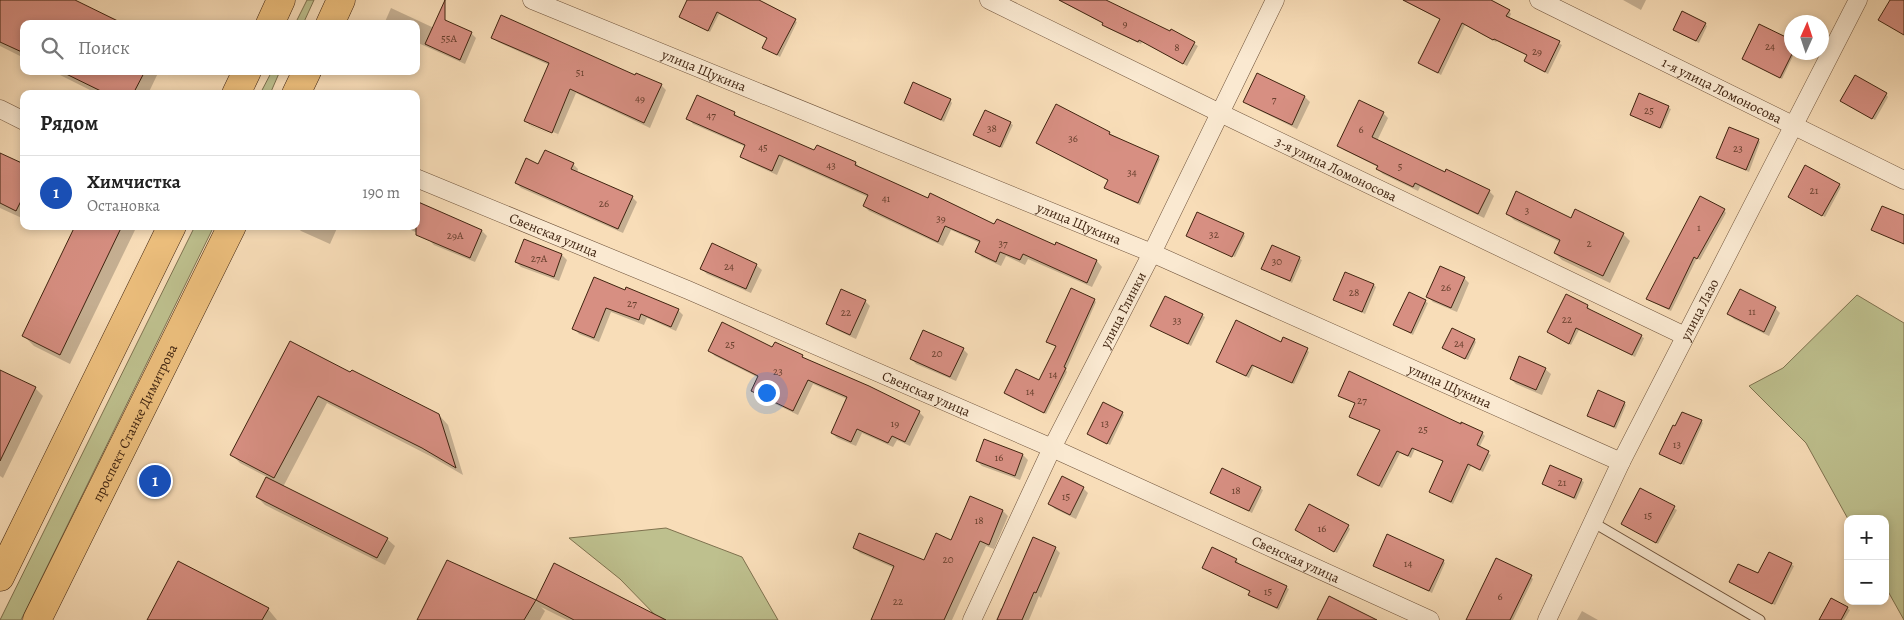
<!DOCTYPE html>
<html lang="ru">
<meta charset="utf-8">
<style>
:root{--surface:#fff;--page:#f2f2f2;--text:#222;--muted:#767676;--line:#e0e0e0;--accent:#8f2418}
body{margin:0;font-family:Alegreya,serif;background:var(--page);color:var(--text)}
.controls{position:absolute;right:15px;bottom:15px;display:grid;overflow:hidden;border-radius:10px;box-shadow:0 2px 8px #0003}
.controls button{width:45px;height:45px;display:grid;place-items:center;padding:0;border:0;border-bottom:1px solid var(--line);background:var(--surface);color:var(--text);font:25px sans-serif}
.compass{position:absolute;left:1784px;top:15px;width:45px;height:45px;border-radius:50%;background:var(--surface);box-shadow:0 2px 8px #0003;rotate:3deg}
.you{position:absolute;left:766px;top:392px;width:18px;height:18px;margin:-12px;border:4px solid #fff;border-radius:50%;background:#1a73e8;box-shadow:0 0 0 8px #1a73e833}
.badge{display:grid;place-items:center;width:32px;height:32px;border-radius:50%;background:var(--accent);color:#fff;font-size:16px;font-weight:700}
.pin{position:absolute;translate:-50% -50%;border:2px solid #fff;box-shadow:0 1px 5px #0006}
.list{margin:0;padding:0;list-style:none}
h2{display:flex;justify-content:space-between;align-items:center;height:65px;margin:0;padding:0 20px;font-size:21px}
h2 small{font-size:16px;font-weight:400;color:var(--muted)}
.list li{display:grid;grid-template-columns:32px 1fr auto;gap:15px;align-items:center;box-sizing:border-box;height:75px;padding:0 20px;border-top:1px solid var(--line)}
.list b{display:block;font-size:19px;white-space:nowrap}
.list p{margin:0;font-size:16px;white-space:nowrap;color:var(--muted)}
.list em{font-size:16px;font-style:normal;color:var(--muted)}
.icon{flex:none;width:28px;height:28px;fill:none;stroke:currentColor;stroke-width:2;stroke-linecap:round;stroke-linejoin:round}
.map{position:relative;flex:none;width:1904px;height:620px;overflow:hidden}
.search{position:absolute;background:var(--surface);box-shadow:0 2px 8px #0003;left:20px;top:20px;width:400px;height:55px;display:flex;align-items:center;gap:12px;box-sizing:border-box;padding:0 18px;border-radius:10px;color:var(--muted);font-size:19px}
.panel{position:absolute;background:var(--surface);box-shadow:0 2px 8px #0003;left:20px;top:90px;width:400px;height:140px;border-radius:10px}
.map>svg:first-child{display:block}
</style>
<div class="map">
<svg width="1904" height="620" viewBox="0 0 1904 620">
<rect width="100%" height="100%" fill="#f8ddb8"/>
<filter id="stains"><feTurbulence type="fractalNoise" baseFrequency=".004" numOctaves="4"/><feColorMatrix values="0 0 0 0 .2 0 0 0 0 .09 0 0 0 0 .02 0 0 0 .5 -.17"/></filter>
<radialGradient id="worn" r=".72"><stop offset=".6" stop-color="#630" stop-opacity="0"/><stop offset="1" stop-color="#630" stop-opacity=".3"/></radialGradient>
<path fill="#bec08e" stroke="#7f724f" d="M307 0H314L303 24H295Z
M272 71H280L270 94H260Z
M195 226H214L21 620H0Z
M1857 295 1904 323V620L1885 586V519H1848L1806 443 1749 386 1783 368Z
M666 528 742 557 778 620H660L620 579 569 538Z"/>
<path fill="#0003" fill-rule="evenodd" d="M0 0H72L24 24V58L0 46Z
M699 0H756L797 22 780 57 764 48 768 39 719 14 710 32 683 19 680 17Z
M1058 0H1103L1171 33 1172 31 1198 46 1187 66 1142 42 1141 44 1107 28 1104 24Z
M1402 0H1488L1509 11 1511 14 1509 18 1562 45 1548 74 1528 64 1525 61 1528 56 1497 41 1496 42 1465 25 1441 75 1420 63 1441 20Z
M1623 0H1646L1641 10Z
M391 8 434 28 471 33 476 38 465 64 416 42V24H384Z
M1705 24 1707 26 1699 43 1677 32Z
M493 37 636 76 661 85 666 90 650 128 576 93 557 137 531 126 526 121 549 65 498 42ZM530 123 558 134 557 137 530 125Z
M1795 52 1782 79 1743 59 1792 52Z
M52 71H159L148 94H98Z
M1258 75 1305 97 1310 102 1297 129 1250 106 1245 101Z
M1886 94 1888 97 1875 120 1844 103Z
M1640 95 1671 109 1662 129 1631 114Z
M950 100 952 103 944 122 905 103Z
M734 113 740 118 815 152 856 163 860 168 928 200 1055 247 1057 244 1097 261 1102 267 1092 287 1028 259 1025 265 1006 256 1001 266 982 257 977 252 980 243 951 230 943 246 869 211 864 206 868 197 784 159 777 175 747 161 742 156 746 147 693 124 688 118Z
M1383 113 1388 118 1377 141 1446 174 1489 191 1494 196 1484 218 1420 187 1418 191 1383 174 1377 169 1378 167 1344 150 1339 145Z
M1010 123 1013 125 1002 148 975 135Z
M1109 133 1160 159 1140 205 1108 190 1106 188 1109 180 1037 143Z
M1758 140 1760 142 1749 172 1718 158Z
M0 154 24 165V219L0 208Z
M573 164 578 169 577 173 632 197 637 202 623 233 521 188 516 183 539 165Z
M1839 185 1841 187 1825 217 1790 197Z
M1724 210 1726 213 1700 260 1697 258 1671 311 1650 301Z
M1507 213 1572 219 1623 234 1630 241 1610 283 1562 260 1555 253 1560 242 1514 220Z
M77 226H132L135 230 70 364 34 346 24 336Z
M296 226H338L330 244 301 231Z
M402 226 482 231 487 236 475 262 434 245 429 240V238Z
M1243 234 1245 236 1235 257 1188 236Z
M524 241 562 255 567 260 559 281 521 267 516 262Z
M1273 246 1302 260 1292 283 1262 268Z
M756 265 762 270 751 293 707 274 702 269Z
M1464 278 1469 283 1457 312 1433 302 1428 297Z
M595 279 678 310 683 315 676 331 647 318 644 325 611 312 599 342 579 334 574 328Z
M1374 285 1376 287 1365 314 1335 300Z
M1410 294 1428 303 1413 335 1395 325Z
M1166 297 1205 317 1191 346 1152 326Z
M1094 300 1096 302 1066 370 1067 372 1046 414 1007 395 1005 393 1040 382 1057 347 1048 342Z
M865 301 870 306 856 339 832 328 827 323Z
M1587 306 1590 309 1589 310 1644 338 1635 357 1579 330 1571 345 1548 332Z
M1775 308 1780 313 1769 336 1734 319 1729 314Z
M1474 340 1476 342 1468 360 1446 350Z
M291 342 351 374 439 415 448 425 463 475 432 457 327 403 283 487 387 539 395 546 385 565 265 505 257 497 267 477 240 463 232 455Z
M1282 344 1307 350 1309 352 1294 384 1254 366 1249 378 1220 364Z
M773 348 802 356 805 359 919 412 924 417 910 446 897 440 893 447 862 433 856 446 837 438 832 433 847 399 813 384 798 415 757 395 752 390 759 378 715 356 710 351Z
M963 349 968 354 956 381 916 364 911 358Z
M1545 369 1551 374 1542 395 1516 384 1511 379Z
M0 371 35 388 43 396 3 478 0 476Z
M1340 396 1461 425 1482 433 1485 436 1479 448 1491 455 1483 472 1471 466 1453 504 1430 492 1444 462 1415 449 1411 458 1400 453 1382 488 1361 477 1381 431 1353 419 1351 417 1356 404Z
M1624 403 1626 405 1616 429 1589 416Z
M1122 413 1124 415 1110 445 1089 434Z
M1701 421 1703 423 1684 465 1663 456Z
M1023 455 1028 460 1020 480 982 466 977 461Z
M1551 466 1584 482 1576 500 1543 484Z
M1083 488 1088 493 1076 519 1055 509 1050 504Z
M1260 488 1263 490 1252 513 1214 495Z
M1640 489 1677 510 1658 544 1622 524Z
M970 497 1003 511 1008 516 994 549 986 546 952 620H876L894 568 860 553 854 548 924 562 952 541Z
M1348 526 1350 529 1337 553 1296 530Z
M1055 548 1060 553 1041 598 1039 596 1029 620H996L1001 608 1003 609Z
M1770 553 1794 566 1775 605 1730 582 1759 575Z
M1236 560 1238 562 1237 564 1289 589 1279 610 1252 597 1250 595 1251 592 1203 568Z
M1443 561 1445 563 1432 593 1374 565Z
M448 562 536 602 555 565 658 620H567L541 607 545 611 540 620H418Z
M1531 577 1533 579 1513 620H1477Z
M1832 600 1850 610 1844 620H1821Z
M268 609 277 620H149Z
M1582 611 1598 620H1577Z"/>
<path fill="#d78f82" stroke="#402410" d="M0 0H75L124 24H24V53L0 42Z
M445 0V20L472 32 460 60 425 44Z
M687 0H759L796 19 777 55 762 48 767 38 717 12 708 31 679 17Z
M1059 0H1106L1170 31 1171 29 1195 42 1183 64 1139 40 1138 42 1102 25 1103 23Z
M1403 0H1491L1510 10 1506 16 1560 41 1545 72 1524 61 1527 55 1494 39 1493 40 1462 23 1438 73 1418 63 1440 19Z
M1890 0H1904V35L1878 20Z
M1682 11 1706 23 1696 41 1673 30Z
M501 15 635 75 636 73 662 84 644 123 570 89 552 133 524 121 549 63 491 38Z
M1759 24 1792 40V54L1780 78 1742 59Z
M60 71H145L133 94H107Z
M1257 73 1305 96 1292 125 1243 102Z
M1855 75 1887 93 1872 119 1840 101Z
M913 82 951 99 941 120 904 103Z
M1639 93 1669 106 1660 128 1630 115Z
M697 95 735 112 734 115 814 150 817 145 856 162 855 165 928 198 930 193 994 224 997 219 1055 245 1056 242 1097 260 1087 283 1023 254 1020 260 1000 252 996 262 975 252 980 241 945 226 938 242 863 206 868 195 779 155 772 171 740 157 745 145 686 119Z
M1359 100 1384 112 1372 137 1445 172 1446 169 1490 190 1478 214 1415 183 1413 187 1376 169 1378 166 1337 146Z
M1056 104 1110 132 1109 134 1159 156 1138 203 1104 188 1108 180 1036 143Z
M985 110 1011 122 1000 147 973 135Z
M1729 127 1759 139 1746 170 1716 158Z
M545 150 574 163 571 169 633 196 618 229 515 183 526 158 538 164Z
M0 153 24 164V195L16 211 0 203Z
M1805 165 1840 184 1822 216 1788 197Z
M1516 191 1571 218 1575 209 1624 233 1603 276 1554 253 1560 240 1506 214Z
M1700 196 1725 209 1697 259 1694 257 1669 309 1646 299Z
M416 201 482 230 470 258 416 235Z
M1882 206 1904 215V244L1871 230Z
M1197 212 1244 233 1232 257 1186 236Z
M75 226H122L60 355 22 336Z
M524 239 562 254 554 277 515 262Z
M712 243 757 264 746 289 700 269Z
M1272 245 1300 257 1290 281 1261 269Z
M1440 266 1465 277 1451 308 1426 297Z
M1345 272 1374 284 1362 312 1333 300Z
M594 277 625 290 626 287 679 309 671 327 641 314 639 320 606 308 594 338 572 329Z
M1071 288 1095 299 1064 367 1066 368 1044 413 1004 393 1016 369 1039 380 1056 346 1046 342Z
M841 289 866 300 850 335 826 324Z
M1740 289 1776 307 1764 332 1727 314Z
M1409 292 1426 300 1411 333 1393 325Z
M1566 294 1588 305 1587 308 1642 335 1632 355 1576 328 1569 344 1547 332Z
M1165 296 1203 314 1188 344 1150 326Z
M1236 320 1281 342 1283 337 1308 348 1292 383 1252 365 1246 376 1216 362Z
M722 322 772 347 775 342 803 355 802 357 869 386 920 411 905 442 892 436 888 443 857 429 851 442 831 433 847 397 808 380 793 411 751 391 758 376 708 351Z
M1452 328 1475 339 1465 359 1442 348Z
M923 330 964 348 950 377 910 359Z
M290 341 350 372 352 370 439 414 456 468 422 448 318 396 274 478 230 455Z
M1519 356 1546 368 1536 390 1510 379Z
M0 370 36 387 0 461Z
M1349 371 1461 424V422L1483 432 1477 445 1489 451 1480 470 1468 464 1451 502 1429 492 1443 461 1412 448 1408 456 1397 451 1379 486 1357 475 1380 430 1349 417 1355 403 1338 396Z
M1598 390 1625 402 1614 427 1587 416Z
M1103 402 1123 412 1107 444 1087 434Z
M1682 412 1702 420 1681 464 1659 454 1673 425 1675 426Z
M984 439 1023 454 1015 476 976 461Z
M1550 465 1582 479 1574 498 1542 484Z
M1222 468 1261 487 1249 511 1210 493Z
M1062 476 1084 487 1070 515 1048 504Z
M266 477 388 538 377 558 256 497Z
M1640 488 1675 506 1656 543 1621 524Z
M970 496 1003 510 989 545 980 541 944 620H871L894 566 853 548 859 533 924 560 936 533 951 540Z
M1309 504 1349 525 1334 552 1295 530Z
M1387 534 1444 560 1429 591 1373 566Z
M1033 537 1056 547 1036 593 1034 592 1022 620H997Z
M1212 547 1237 559 1235 562 1287 586 1277 608 1248 595 1250 591 1202 568Z
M1769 552 1792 563 1772 604 1729 582 1738 564 1758 573Z
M1496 558 1532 575 1510 620H1466Z
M447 560 536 600 524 620H417Z
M178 561 269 608 262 620H147Z
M554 563 666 620H574L536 600Z
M1329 596 1377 620H1317Z
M1831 598 1848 607 1841 620H1819Z"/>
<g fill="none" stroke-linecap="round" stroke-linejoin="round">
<g stroke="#6e523a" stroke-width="11">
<path id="service" d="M1594 523 1760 620"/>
</g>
<g stroke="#6e523a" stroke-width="19">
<g id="minor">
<path id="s1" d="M532 0 1152 253 1621 462"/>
<path id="s2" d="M989 0 1220 113 1685 336"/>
<path id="s3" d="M1539 0 1904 180"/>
<path d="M0 109 24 121"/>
<path id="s4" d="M416 178 688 290 1052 448 1430 620"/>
<path id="s5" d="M972 620 1052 448 1152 253 1275 0"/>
<path id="s6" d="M1547 620 1621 462 1858 0"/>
</g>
</g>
<g stroke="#402410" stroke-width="29">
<g id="primary">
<path d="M270 24 281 0"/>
<path d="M330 24 341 0"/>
<path d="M236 94 247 71"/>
<path d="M296 94 307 71"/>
<path d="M0 577 172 226"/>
<path id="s7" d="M37 620 232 226"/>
</g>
</g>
<use href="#service" stroke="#fae9d1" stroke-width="9"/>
<use href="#minor" stroke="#fae9d1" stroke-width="18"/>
<use href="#primary" stroke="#ecbe7c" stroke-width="28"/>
</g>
<g text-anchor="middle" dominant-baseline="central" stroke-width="4" stroke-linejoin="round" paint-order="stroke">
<g font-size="11" fill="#663f2c">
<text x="1125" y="23">9</text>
<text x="449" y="38">55А</text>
<text x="1770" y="46">24</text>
<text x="1177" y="47">8</text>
<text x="1537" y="51">29</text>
<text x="580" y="72">51</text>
<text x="640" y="98">49</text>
<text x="1274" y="99">7</text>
<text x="1649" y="110">25</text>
<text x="711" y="115">47</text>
<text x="992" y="128">38</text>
<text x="1361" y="129">6</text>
<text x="1073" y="138">36</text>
<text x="763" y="147">45</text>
<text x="1738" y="148">23</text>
<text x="831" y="165">43</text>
<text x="1400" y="166">5</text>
<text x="1132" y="172">34</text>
<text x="1814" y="190">21</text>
<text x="886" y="198">41</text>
<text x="604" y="203">26</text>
<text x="1527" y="210">3</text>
<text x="941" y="218">39</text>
<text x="1699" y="227">1</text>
<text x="1214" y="234">32</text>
<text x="455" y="235">29А</text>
<text x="1003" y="243">37</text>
<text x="1589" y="243">2</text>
<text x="539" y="258">27А</text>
<text x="1277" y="261">30</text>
<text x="729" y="266">24</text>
<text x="1446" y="287">26</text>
<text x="1354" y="292">28</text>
<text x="632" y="303">27</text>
<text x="1752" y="311">11</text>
<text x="846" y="312">22</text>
<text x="1567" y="319">22</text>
<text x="1177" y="320">33</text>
<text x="1459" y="343">24</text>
<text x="730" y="344">25</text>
<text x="937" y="353">20</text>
<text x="778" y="371">23</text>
<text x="1053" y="374">14</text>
<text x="1030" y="391">14</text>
<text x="1362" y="400">27</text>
<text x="895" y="423">19</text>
<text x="1105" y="423">13</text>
<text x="1423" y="429">25</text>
<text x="1677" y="444">13</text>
<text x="999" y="457">16</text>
<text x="1562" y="482">21</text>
<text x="1236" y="490">18</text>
<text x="1066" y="496">15</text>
<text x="1648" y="515">15</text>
<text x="979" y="520">18</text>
<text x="1322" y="528">16</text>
<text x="948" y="559">20</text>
<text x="1408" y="563">14</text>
<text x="1268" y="591">15</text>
<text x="1500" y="596">6</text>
<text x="898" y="601">22</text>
</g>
<g font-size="14" fill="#402410" stroke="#fae9d1">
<text stroke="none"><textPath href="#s1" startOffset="186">улица Щукина</textPath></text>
<text stroke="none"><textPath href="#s3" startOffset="204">1-я улица Ломоносова</textPath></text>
<text stroke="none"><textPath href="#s2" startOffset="386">3-я улица Ломоносова</textPath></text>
<text stroke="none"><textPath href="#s1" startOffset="591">улица Щукина</textPath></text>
<text stroke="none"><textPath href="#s4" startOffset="149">Свенская улица</textPath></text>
<text stroke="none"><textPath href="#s6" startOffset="346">улица Лазо</textPath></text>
<text stroke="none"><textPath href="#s5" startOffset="345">улица Глинки</textPath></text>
<text stroke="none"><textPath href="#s1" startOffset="996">улица Щукина</textPath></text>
<text stroke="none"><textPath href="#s4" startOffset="554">Свенская улица</textPath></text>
<text stroke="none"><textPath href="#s7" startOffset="220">проспект Станке Димитрова</textPath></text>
<text stroke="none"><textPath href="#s4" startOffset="959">Свенская улица</textPath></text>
</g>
</g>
<rect width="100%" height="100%" filter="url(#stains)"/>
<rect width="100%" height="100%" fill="url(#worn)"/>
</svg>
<div class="controls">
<button>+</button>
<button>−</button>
</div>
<svg class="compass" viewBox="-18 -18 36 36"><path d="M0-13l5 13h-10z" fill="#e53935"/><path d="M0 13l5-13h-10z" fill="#767676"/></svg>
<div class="you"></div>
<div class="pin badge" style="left:155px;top:481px;background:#1a4fb4">1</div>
<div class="search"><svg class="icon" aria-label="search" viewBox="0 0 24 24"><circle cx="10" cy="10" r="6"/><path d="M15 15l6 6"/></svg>Поиск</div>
<section class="panel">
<h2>Рядом<small></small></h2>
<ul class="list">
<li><span class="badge" style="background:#1a4fb4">1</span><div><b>Химчистка</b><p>Остановка</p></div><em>190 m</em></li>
</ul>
</section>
</div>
